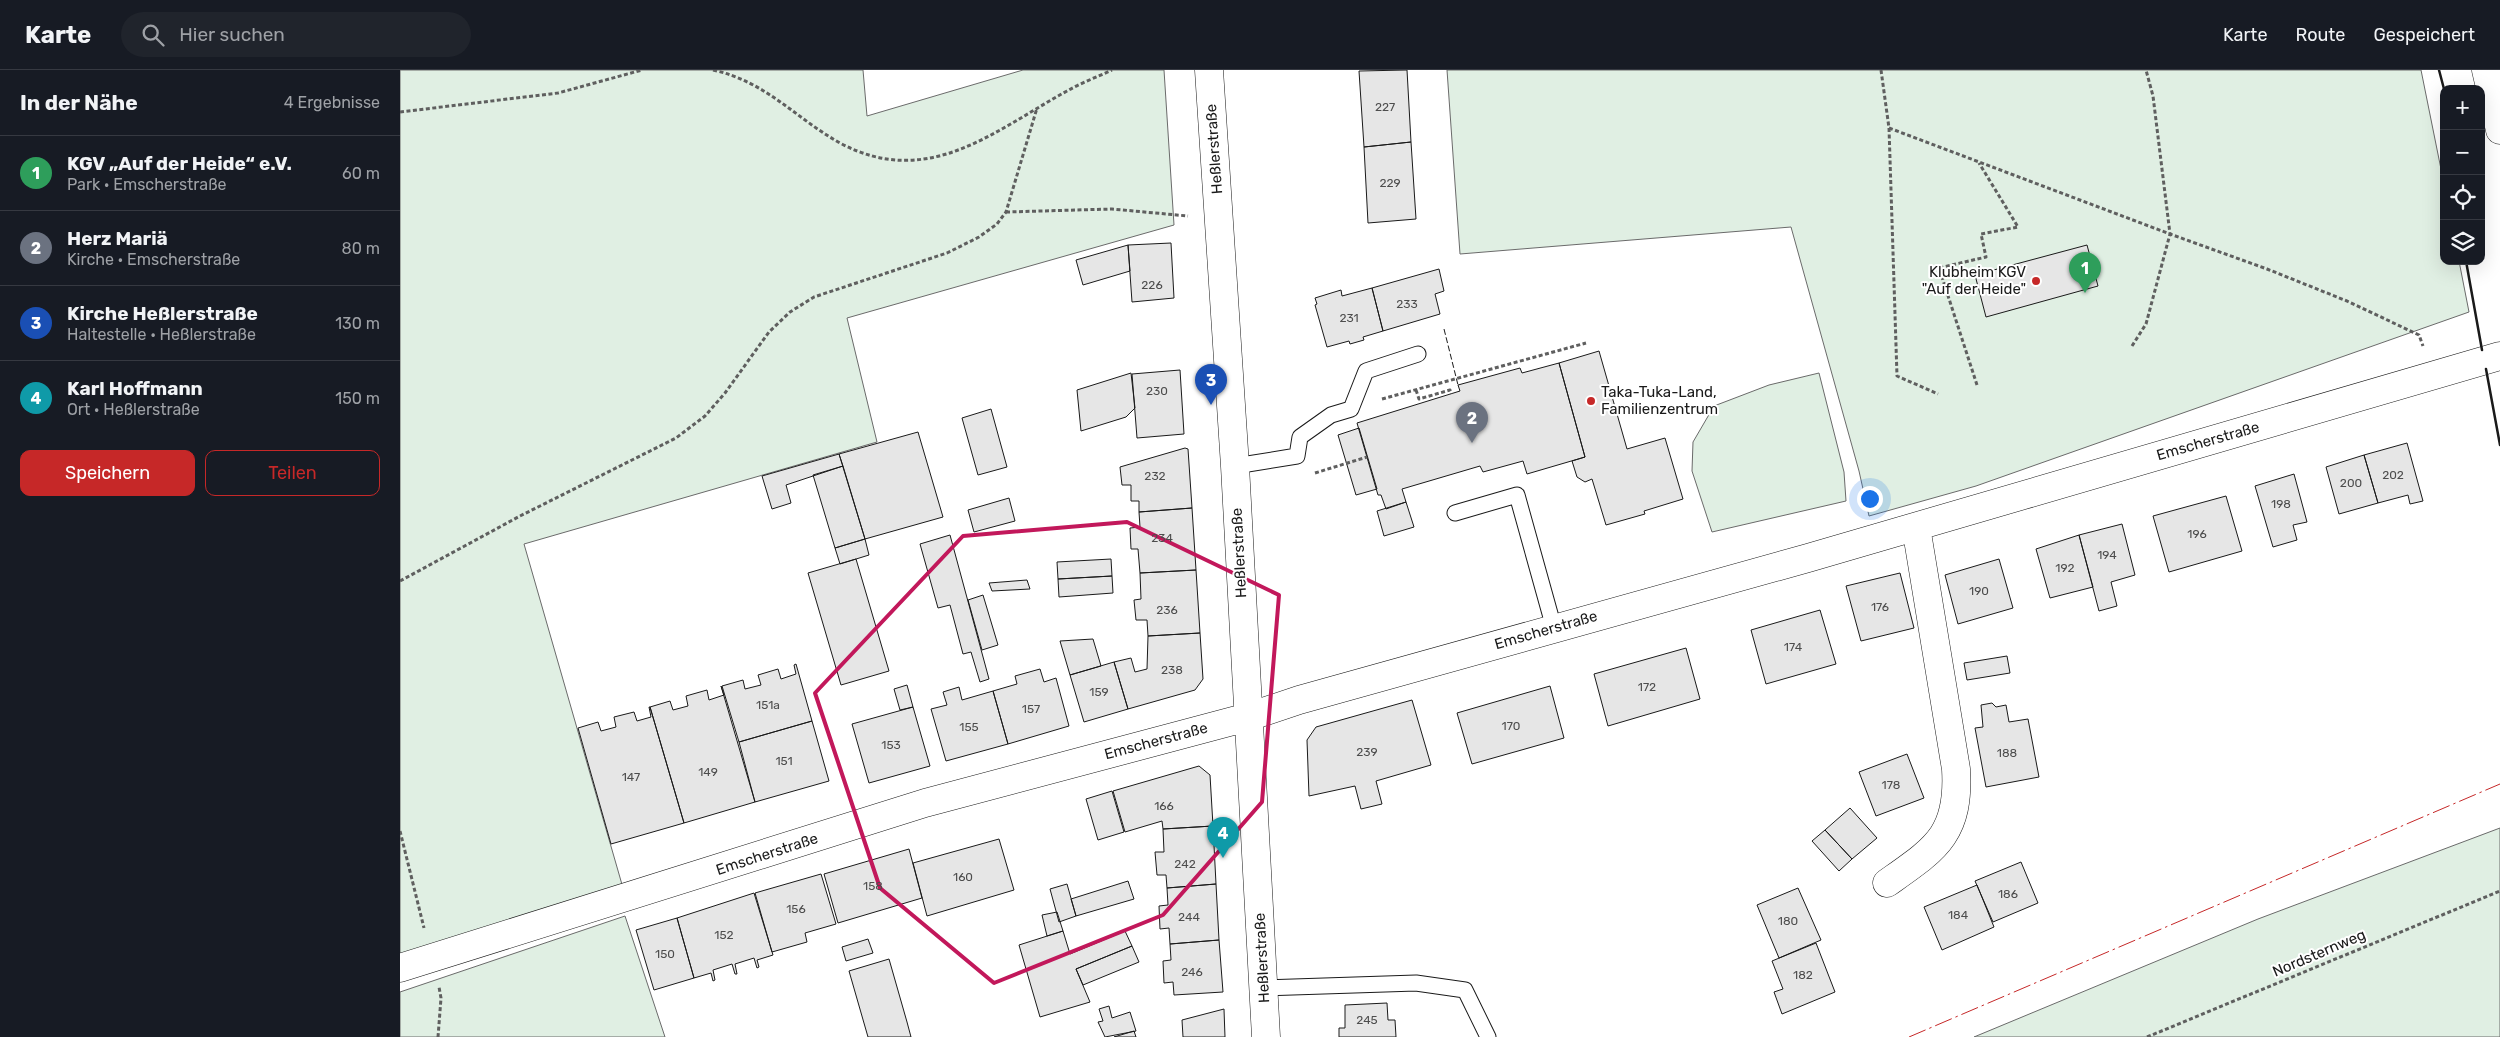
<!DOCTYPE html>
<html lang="de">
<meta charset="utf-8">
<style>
:root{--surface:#171b24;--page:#20242c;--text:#f1f3f6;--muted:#9ea1a6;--line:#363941;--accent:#c62828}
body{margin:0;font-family:Rubik,sans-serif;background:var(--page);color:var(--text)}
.controls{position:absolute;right:15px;top:15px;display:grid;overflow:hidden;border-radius:10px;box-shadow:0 5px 20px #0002}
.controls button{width:45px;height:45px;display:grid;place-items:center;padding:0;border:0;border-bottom:1px solid var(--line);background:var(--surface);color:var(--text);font:25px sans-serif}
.you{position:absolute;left:1469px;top:428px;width:18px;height:18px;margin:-12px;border:4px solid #fff;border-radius:50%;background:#1a73e8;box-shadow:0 0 0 8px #1a73e833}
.badge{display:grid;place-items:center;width:32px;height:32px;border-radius:50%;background:var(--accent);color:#fff;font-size:16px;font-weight:700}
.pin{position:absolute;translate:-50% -41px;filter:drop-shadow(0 1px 2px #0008)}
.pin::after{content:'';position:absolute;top:26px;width:18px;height:15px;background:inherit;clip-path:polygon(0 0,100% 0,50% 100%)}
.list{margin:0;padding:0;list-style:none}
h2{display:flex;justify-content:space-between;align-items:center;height:65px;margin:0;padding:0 20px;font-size:21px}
h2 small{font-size:16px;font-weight:400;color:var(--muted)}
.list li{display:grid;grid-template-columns:32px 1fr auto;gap:15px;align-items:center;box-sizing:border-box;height:75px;padding:0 20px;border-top:1px solid var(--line)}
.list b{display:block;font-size:19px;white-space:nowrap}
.list p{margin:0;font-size:16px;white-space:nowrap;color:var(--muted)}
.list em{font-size:16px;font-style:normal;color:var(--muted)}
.actions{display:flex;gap:10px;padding:15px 20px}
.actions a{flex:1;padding:11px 0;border:1px solid var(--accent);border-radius:10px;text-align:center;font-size:18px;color:var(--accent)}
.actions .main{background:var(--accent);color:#fff}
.icon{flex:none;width:28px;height:28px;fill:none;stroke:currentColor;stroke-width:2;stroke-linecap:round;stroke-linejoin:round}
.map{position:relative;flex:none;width:2100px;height:967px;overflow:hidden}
header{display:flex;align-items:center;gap:30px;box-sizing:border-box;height:70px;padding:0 25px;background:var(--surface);border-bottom:1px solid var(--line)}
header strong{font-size:24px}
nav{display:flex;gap:28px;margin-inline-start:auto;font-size:18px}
.search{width:350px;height:45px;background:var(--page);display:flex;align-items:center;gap:12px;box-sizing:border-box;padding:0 18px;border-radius:28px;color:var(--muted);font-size:19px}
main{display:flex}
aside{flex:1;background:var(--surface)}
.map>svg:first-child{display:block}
</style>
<header>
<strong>Karte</strong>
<div class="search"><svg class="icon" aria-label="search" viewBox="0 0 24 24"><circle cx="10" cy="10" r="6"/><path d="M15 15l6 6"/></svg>Hier suchen</div>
<nav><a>Karte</a><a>Route</a><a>Gespeichert</a></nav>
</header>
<main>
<aside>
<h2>In der Nähe<small>4 Ergebnisse</small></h2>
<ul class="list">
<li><span class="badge" style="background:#2e9e5b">1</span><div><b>KGV „Auf der Heide“ e.V.</b><p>Park · Emscherstraße</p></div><em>60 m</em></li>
<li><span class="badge" style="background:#6b7280">2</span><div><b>Herz Mariä</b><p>Kirche · Emscherstraße</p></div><em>80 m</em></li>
<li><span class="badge" style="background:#1a4fb4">3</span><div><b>Kirche Heßlerstraße</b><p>Haltestelle · Heßlerstraße</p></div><em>130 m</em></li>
<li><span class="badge" style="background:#0f9aa8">4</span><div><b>Karl Hoffmann</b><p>Ort · Heßlerstraße</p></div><em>150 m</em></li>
</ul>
<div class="actions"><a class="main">Speichern</a><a>Teilen</a></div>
</aside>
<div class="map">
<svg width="2100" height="967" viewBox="0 0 2100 967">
<rect width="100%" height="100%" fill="#fff"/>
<path fill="#e0efe3" stroke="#6a6a6a" d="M0 0H463L467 46 623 0H764L774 155 447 248 477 372 124 474 223 818 0 894Z
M1047 0H2021L2044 114V191H2059L2069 242 1576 416 1469 446 1459 401 1391 157 1060 184Z
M1419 303 1444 402 1446 431 1312 462 1292 401 1293 372 1314 336 1369 315Z
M2100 758V967H1574L1858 849Z
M225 846 265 967H0V922Z"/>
<path fill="#e6e6e6" stroke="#1a1a1a" d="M1007 0 1011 72 964 77 959 1Z
M1011 72 1016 149 968 153 964 77Z
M771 173 774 228 732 232 728 175Z
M728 175 730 201 683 215 676 190Z
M1687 175 1698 216 1586 247 1575 205Z
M1039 199 1044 221 1035 224 1040 244 983 261 972 218Z
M972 218 983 261 963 267 964 270 950 274 949 271 927 277 915 235 917 234 915 228 941 220 942 226Z
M1199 281 1227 379 1265 368 1283 429 1244 441 1245 444 1206 455 1192 409 1185 412 1177 407 1172 391 1185 387 1159 293Z
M1159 293 1185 387 1127 404 1123 391 1083 402 1080 396 1002 419 1006 432 986 439 981 425H978L957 353 1060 321 1058 315 1120 298 1122 303Z
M780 300 784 364 737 368 732 304Z
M731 303 735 338 726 347 681 361 677 320Z
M591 339 607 397 578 405 562 348Z
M959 358 977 419 956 425 938 365Z
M518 362 543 447 465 469 439 384Z
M2007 373 2023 431 2010 434 2008 425 1978 433 1964 385Z
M785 378 788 379 792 438 739 442V431H731V415H722L720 397Z
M439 384 443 396 386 415 391 433 372 439 362 406Z
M1964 385 1978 433 1939 444 1926 397Z
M443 396 465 469 435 478 413 405Z
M1894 404 1907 452 1893 455 1897 470 1873 477 1855 416Z
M1826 426 1842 481 1769 502 1753 446Z
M609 428 615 451 574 462 568 440Z
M1006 432 1014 457 984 466 977 441Z
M792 438 796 500 740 503 738 479H731L730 458 740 457 739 442Z
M1722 454 1735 505 1711 512 1717 536 1699 541 1679 465Z
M550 465 589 609 580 612 571 582 563 584 550 535 538 538 520 474Z
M1679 465 1693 517 1650 528 1636 479Z
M465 469 469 485 440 494 435 478Z
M456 489 489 601 441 615 408 503Z
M711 489 712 506 658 509 657 492Z
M1599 489 1613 538 1558 554 1545 505Z
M796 500 800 563 748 566 747 550H736L734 530 741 529 740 503Z
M1500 503 1514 558 1461 571 1446 516Z
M712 506 713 523 659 527 658 509Z
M627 510 630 519 592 521 589 513Z
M583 525 598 575 582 580 568 530Z
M1420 540 1436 594 1366 614 1351 560Z
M800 563 803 609 795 620 728 639 714 592 731 588 735 602 747 599 748 566Z
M693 569 701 596 670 605 660 571Z
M1286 578 1300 629 1208 656 1194 604Z
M1607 586 1610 603 1567 610 1564 593Z
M714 592 728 639 684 652 670 605Z
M396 594 412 651 339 672 322 616 343 610 345 619 361 615 358 605 378 599 381 609 396 604 394 595Z
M640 599 644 612 656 608 669 656 608 674 593 621 617 614 615 606Z
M507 615 513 637 500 640 494 619Z
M321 616 355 732 284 753 250 637 270 631 273 640 288 636 286 626 307 620 309 630 324 625Z
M1150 616 1164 668 1072 694 1057 643Z
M559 617 562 630 593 621 608 674 546 691 531 639 547 635 543 622Z
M1012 630 1031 695 976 711 982 734 961 739 955 716 909 726 907 670 916 657Z
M1592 633 1596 637 1606 635 1609 652 1628 649 1639 707 1586 717 1575 658 1583 657 1581 635Z
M249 637H250L284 753 211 774 178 658 198 652 201 661 216 657 214 647 234 642 237 651 251 647Z
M513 637 530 696 469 713 452 654Z
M412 651 429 711 355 732 339 672Z
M1507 684 1524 728 1476 746 1459 702Z
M799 696 810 705 813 756 763 759 762 751 725 762 713 721Z
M712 721 724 762 698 770 686 729Z
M1450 738 1477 768 1452 789 1425 760Z
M813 756 816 814 767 818 766 805H757L755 782H764L763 759Z
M1425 760 1452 789 1439 801 1412 771Z
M599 769 614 820 527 846 513 793Z
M509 779 522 828 438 853 424 804Z
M1621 792 1638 833 1593 852 1575 811Z
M421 804 436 854 405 863 407 872 372 882 355 823Z
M728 811 734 829 676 846 671 829Z
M667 814 676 846 659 852 650 819Z
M816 814 819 870 770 874 769 858 760 859 759 836 768 835 767 818Z
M1577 815 1594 857 1542 880 1524 837Z
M1398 818 1421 870 1379 888 1357 835Z
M354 823 373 885 357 890 359 897 357 898 354 888 335 894 337 904H335L332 894 313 900 315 910 313 911 311 903 294 908 277 848Z
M657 842 663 861 647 866 642 845Z
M277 848 294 908 254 920 236 860Z
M663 861 670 884 725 861 732 876 676 899 690 932 640 947 619 875Z
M468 869 473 883 446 891 442 877Z
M819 870 823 922 774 925 773 912 764 913 763 891 771 890 770 874Z
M1416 873 1435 922 1382 944 1374 922 1383 919 1372 891Z
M732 876 739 892 683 915 676 899Z
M489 889 507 952 511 967H468L449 901Z
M987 933 988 950H995L996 967H939V958H945V935Z
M709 936 712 948 730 942 736 961 705 967 698 952 703 951 699 939Z
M824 939 825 967H783L782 950Z
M734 961 736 967H714Z"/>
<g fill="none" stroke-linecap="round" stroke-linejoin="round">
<g stroke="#1a1a1a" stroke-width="17">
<path id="lane" d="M835 396 897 386 900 367 931 345 951 339 966 301 1018 284
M1055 443 1117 425 1154 558
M863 918 1016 913 1065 920 1088 967"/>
</g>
<g stroke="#1a1a1a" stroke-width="29">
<path id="street" d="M848 647 899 630 1408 488 2100 286
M1487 813C1535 779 1560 765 1556 699L1516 457"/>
</g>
<g stroke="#1a1a1a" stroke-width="29">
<path id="secondary" d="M809 0 835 396 866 967
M0 898 525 733 848 647"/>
</g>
<g stroke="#1a1a1a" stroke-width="29">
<path id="highway" d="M2086 0 2100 60"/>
</g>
<path stroke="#5f5f5f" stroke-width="3" stroke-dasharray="4 2.5" stroke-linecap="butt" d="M313 0C367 12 395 48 440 73 528 120 594 61 667 21 681 13 697 7 712 0
M1481 0 1489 58 1770 164 1867 199 1947 231 2019 265 2023 276
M0 42 158 23 242 0
M1489 58 1497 306 1538 324
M606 142 712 139 788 146
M1732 276 1746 254 1770 164 1753 26 1746 0
M1577 315 1539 198 1586 187 1581 164 1618 157 1579 93
M1016 320 1019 329 1050 320 1051 324
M982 329 1186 273
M915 403 967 387
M0 511 120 446 276 368 305 346 325 323 369 262 390 242 414 227 547 183 579 167 597 154 606 142 637 38
M0 761 24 858
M38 967 41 928 39 917
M1747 967 2100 821"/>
<use href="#lane" stroke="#fff" stroke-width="15"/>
<use href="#street" stroke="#fff" stroke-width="28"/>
<use href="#secondary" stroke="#fff" stroke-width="28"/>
<use href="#highway" stroke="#fff" stroke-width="28"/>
<path stroke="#1a1a1a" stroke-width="1" stroke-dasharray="6 2.5" stroke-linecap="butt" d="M1044 259 1058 315"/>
<path stroke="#1a1a1a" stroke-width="2.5" d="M2039 0 2044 19
M2066 191 2082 280
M2086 299 2100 375"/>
<path stroke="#c62828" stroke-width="1" stroke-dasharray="18 4 2.5 4" stroke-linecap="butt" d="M1509 967 2100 714"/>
</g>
<path fill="none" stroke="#c2185b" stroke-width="4" stroke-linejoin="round" d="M727 452 879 525 862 732 763 845 594 913 480 818 415 623 563 466Z"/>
<g fill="#c62828" stroke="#fff" stroke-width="2">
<circle cx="1636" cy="211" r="5"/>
<circle cx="1191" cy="331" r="5"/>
</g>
<g text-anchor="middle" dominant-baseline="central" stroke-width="4" stroke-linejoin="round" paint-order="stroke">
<g font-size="12" fill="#4d4d4d">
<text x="985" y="37">227</text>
<text x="990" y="113">229</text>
<text x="752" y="215">226</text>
<text x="1007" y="234">233</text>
<text x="949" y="248">231</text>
<text x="757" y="321">230</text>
<text x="1993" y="405">202</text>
<text x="755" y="406">232</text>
<text x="1951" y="413">200</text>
<text x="1881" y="434">198</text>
<text x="1797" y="464">196</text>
<text x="762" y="468">234</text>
<text x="1707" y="485">194</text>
<text x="1665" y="498">192</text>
<text x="1579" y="521">190</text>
<text x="1480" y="537">176</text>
<text x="767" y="540">236</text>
<text x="1393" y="577">174</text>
<text x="772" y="600">238</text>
<text x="1247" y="617">172</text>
<text x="699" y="622">159</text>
<text x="368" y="635">151a</text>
<text x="631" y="639">157</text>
<text x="1111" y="656">170</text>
<text x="569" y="657">155</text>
<text x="491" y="675">153</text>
<text x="967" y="682">239</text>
<text x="1607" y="683">188</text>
<text x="384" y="691">151</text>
<text x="308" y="702">149</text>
<text x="231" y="707">147</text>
<text x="1491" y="715">178</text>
<text x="764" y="736">166</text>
<text x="785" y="794">242</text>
<text x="563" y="807">160</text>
<text x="473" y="816">158</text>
<text x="1608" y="824">186</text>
<text x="396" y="839">156</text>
<text x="1558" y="845">184</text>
<text x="789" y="847">244</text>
<text x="1388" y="851">180</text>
<text x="324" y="865">152</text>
<text x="265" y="884">150</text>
<text x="792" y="902">246</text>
<text x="1403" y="905">182</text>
<text x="967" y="950">245</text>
</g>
<g font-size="15" fill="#1a1a1a" stroke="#fff">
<text transform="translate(814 79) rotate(-94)">Heßlerstraße</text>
<text transform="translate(1808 371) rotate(-16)">Emscherstraße</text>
<text transform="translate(839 483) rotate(-93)">Heßlerstraße</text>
<text transform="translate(1146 560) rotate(-16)">Emscherstraße</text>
<text transform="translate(756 671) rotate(-15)">Emscherstraße</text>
<text transform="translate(367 784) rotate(-18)">Emscherstraße</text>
<text transform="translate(1919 883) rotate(-23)">Nordsternweg</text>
<text transform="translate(862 888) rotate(-93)">Heßlerstraße</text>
</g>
<g font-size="15" fill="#1a1a1a" stroke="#fff" text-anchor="end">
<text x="1626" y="202">Klubheim KGV<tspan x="1626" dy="17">"Auf der Heide"</tspan></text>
<text x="1201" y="322" text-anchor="start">Taka-Tuka-Land,<tspan x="1201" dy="17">Familienzentrum</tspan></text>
</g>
</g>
</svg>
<div class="controls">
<button>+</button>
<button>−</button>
<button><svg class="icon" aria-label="locate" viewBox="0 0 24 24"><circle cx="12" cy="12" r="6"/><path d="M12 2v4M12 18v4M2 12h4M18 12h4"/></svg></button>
<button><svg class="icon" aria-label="layers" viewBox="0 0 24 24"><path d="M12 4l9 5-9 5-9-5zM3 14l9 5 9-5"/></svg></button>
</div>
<div class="you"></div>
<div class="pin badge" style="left:1685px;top:223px;background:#2e9e5b">1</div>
<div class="pin badge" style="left:1072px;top:373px;background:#6b7280">2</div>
<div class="pin badge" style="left:811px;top:335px;background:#1a4fb4">3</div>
<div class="pin badge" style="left:823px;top:788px;background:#0f9aa8">4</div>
</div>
</main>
